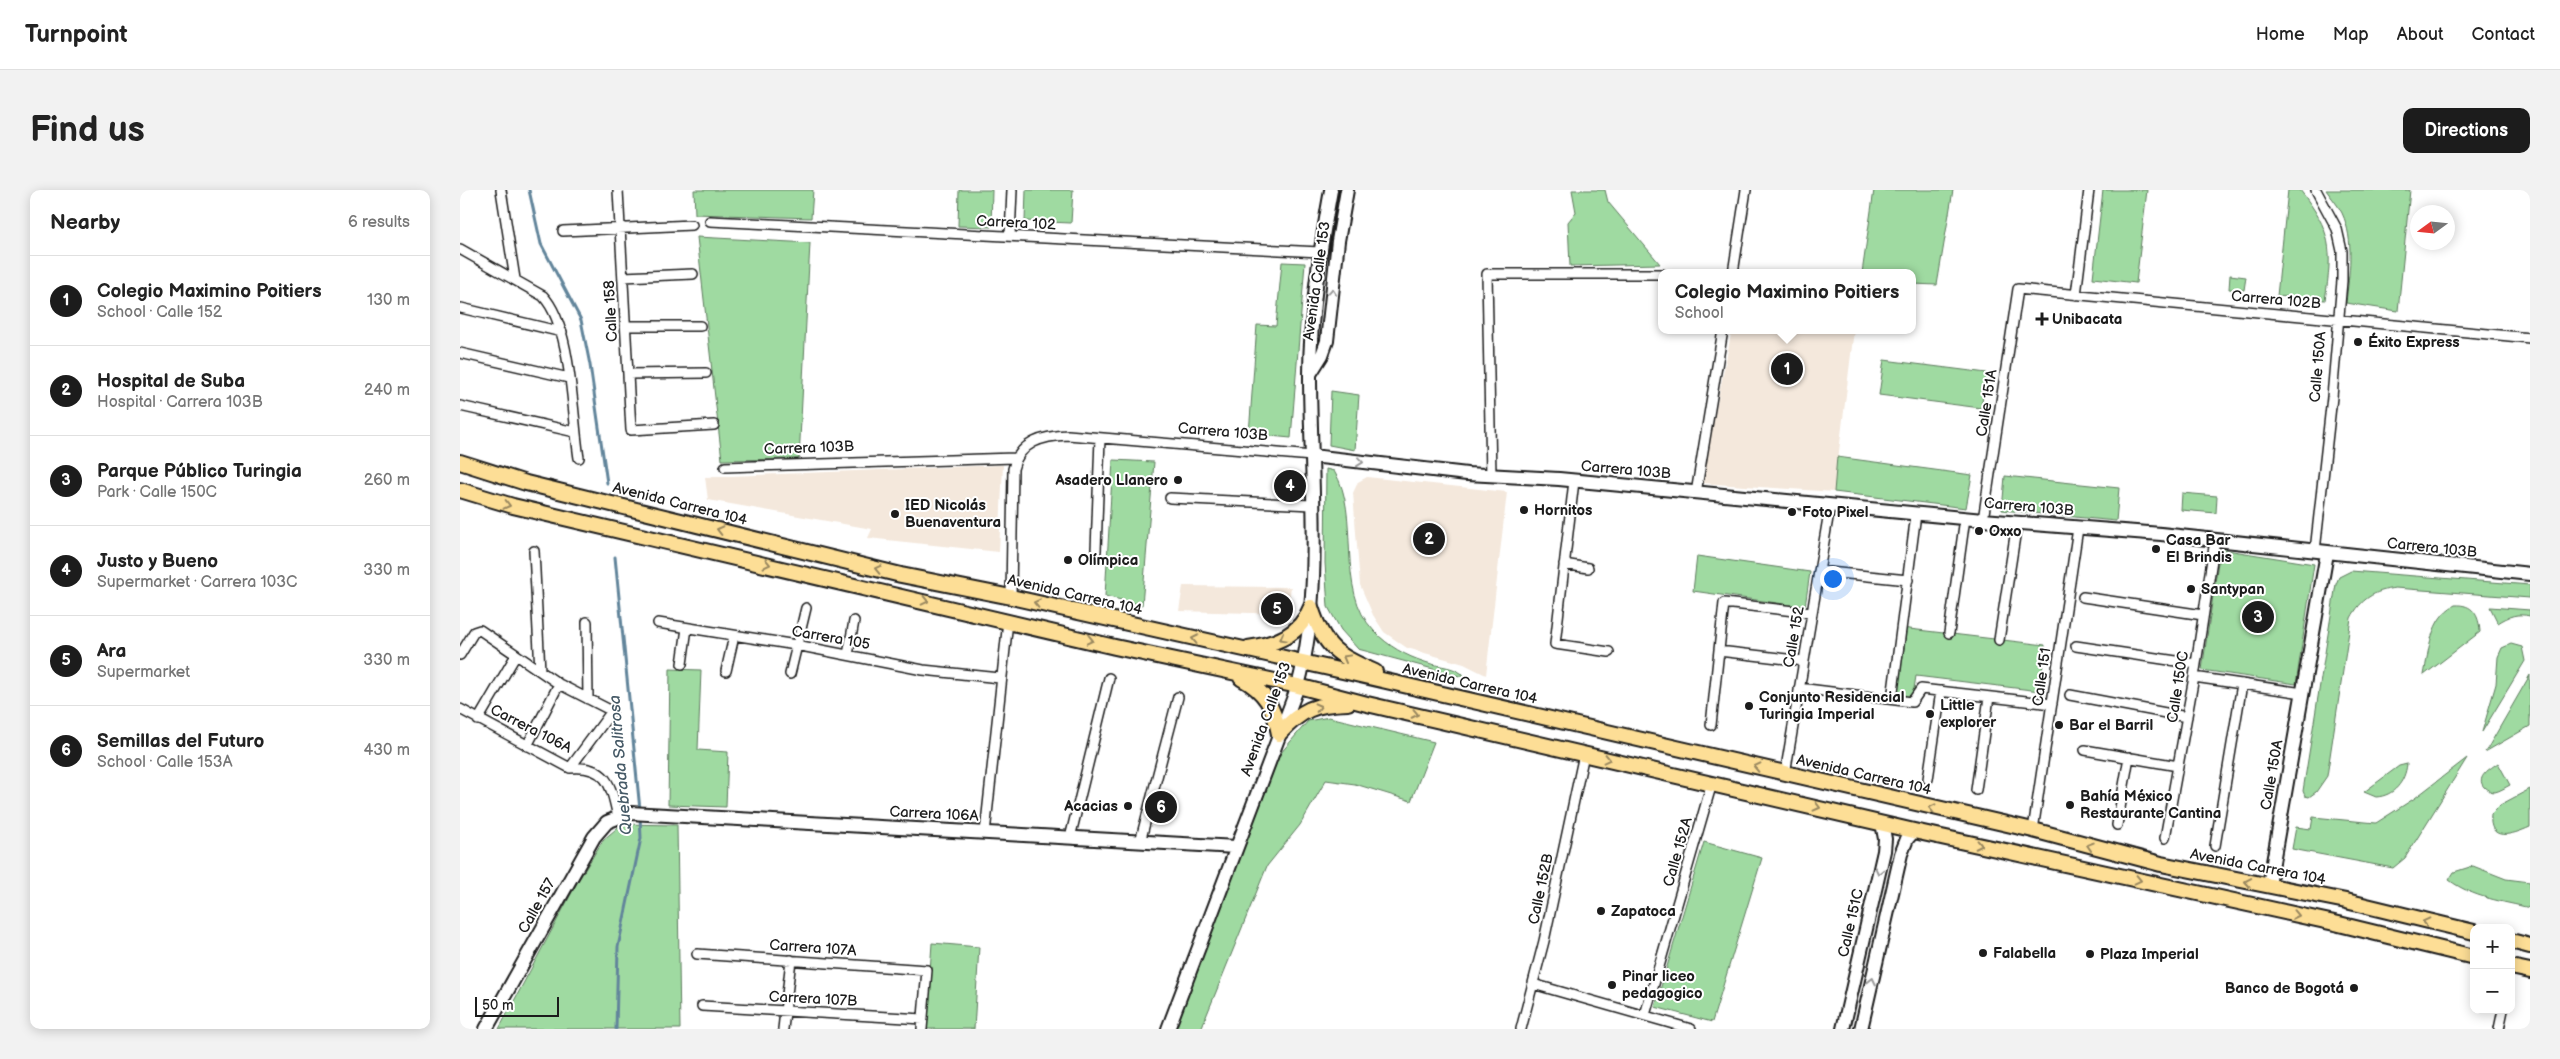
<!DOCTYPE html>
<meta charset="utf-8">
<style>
:root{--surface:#fff;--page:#f2f2f2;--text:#222;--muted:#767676;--line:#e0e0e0;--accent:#1c1c1c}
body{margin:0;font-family:"Balsamiq Sans",sans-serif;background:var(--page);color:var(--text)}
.controls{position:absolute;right:15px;bottom:15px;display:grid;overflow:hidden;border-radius:10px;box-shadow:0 2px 12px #0003}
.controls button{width:45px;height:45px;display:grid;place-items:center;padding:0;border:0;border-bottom:1px solid var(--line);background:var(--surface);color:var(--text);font:25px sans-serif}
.compass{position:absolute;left:1950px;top:15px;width:45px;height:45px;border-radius:50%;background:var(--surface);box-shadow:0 2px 12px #0003;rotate:255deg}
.scale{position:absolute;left:15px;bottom:12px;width:84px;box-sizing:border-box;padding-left:5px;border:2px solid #1c1c1c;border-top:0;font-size:14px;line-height:18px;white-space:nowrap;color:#1c1c1c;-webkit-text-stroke:4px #fff;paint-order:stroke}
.you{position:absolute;left:1372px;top:388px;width:18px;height:18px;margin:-12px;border:4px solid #fff;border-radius:50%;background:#1a73e8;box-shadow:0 0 0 8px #1a73e833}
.badge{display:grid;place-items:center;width:32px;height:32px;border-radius:50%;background:var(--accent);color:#fff;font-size:16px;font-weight:700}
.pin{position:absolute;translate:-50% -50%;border:2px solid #fff;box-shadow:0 1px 5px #0006}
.popup{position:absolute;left:1198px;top:79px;width:258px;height:65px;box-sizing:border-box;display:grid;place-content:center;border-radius:10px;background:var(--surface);filter:drop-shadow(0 1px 4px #0005);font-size:16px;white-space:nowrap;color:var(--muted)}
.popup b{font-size:19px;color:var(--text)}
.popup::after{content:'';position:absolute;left:50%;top:100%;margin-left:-10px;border:10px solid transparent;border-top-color:var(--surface)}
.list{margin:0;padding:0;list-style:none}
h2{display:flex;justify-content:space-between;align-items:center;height:65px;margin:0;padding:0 20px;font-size:21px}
h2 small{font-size:16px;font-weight:400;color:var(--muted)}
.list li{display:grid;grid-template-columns:32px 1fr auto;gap:15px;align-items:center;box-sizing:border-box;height:90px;padding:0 20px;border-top:1px solid var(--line)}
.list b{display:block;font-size:19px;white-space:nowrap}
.list p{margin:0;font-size:16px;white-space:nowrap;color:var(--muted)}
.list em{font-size:16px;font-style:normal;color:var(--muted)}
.map{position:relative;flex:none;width:2070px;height:839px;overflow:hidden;border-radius:10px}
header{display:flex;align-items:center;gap:30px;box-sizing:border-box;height:70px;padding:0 25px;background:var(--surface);border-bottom:1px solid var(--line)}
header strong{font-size:24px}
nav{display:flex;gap:28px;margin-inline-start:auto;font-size:18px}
.intro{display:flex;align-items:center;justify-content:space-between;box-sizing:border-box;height:120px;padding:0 30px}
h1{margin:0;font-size:35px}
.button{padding:12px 22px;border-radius:10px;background:var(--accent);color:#fff;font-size:18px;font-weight:700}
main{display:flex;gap:30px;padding:0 30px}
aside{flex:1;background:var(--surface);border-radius:10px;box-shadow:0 2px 12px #0003}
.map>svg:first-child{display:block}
</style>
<header>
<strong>Turnpoint</strong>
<nav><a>Home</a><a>Map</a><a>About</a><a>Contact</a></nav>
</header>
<div class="intro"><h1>Find us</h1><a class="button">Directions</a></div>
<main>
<aside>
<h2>Nearby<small>6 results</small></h2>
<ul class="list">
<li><span class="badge">1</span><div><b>Colegio Maximino Poitiers</b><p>School · Calle 152</p></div><em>130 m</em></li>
<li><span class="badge">2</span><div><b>Hospital de Suba</b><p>Hospital · Carrera 103B</p></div><em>240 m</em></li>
<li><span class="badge">3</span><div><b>Parque Público Turingia</b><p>Park · Calle 150C</p></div><em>260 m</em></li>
<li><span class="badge">4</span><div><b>Justo y Bueno</b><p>Supermarket · Carrera 103C</p></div><em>330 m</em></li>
<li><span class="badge">5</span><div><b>Ara</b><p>Supermarket</p></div><em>330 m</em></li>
<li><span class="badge">6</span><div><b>Semillas del Futuro</b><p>School · Calle 153A</p></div><em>430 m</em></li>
</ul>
</aside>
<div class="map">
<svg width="2070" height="839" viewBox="0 0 2070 839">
<rect width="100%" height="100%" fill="#fff"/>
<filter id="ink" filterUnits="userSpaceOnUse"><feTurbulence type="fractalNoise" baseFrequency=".02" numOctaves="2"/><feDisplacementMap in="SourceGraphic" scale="10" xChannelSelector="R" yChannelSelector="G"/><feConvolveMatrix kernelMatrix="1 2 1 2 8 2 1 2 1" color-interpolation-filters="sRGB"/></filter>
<g filter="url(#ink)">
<path fill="#f4e8dc" d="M1272 140H1394L1374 302 1241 293Z
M543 275 539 362 408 348 412 339 248 310 245 287Z
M907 287 1047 302 1026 485 1004 474 947 458 924 442 913 425 900 395 893 303 898 292Z
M723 396 831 397 827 424 719 421Z"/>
<path fill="#9fdaa1" stroke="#5e7b5e" d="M234 0H353L351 28 235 24Z
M499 0H532L531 37 498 36Z
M566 0H613L611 33 565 31Z
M1112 0H1145L1148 12 1200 74 1110 76 1108 32 1116 22Z
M1414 0H1493L1477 95 1452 94V83H1402Z
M1643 0H1687L1676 93 1633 88Z
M1828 0H1840C1872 41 1873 59 1865 110L1817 106Z
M1866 0H1950L1938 121 1886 113C1889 84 1895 51 1882 23 1878 15 1871 7 1866 0Z
M237 47 350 53 339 269 262 270Z
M822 72 845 73 831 248 789 244 797 135 816 136Z
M1770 85 1786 87 1784 100 1769 99Z
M1424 170 1527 183 1521 218 1419 205Z
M871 201 899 205 895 260 869 255Z
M1377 267 1512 285 1506 318 1374 302Z
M653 270 694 272 682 415 645 406Z
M866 279 874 281C902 325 874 399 914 441 928 456 946 466 965 472 982 478 994 475 1007 488L898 459 881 440 868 417 865 373Z
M1545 286 1659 298 1656 331 1542 320Z
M1722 303 1757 306 1756 323 1721 320Z
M1760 359 1854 374 1836 494 1742 480Z
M1237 366 1350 382 1345 417 1233 401Z
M1891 381 2070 395V408L1935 398C1914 401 1901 409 1891 428L1867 586 1856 602 1849 607 1845 606 1843 601 1876 394 1879 387Z
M1995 415C2013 414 2019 425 2020 442L1964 485C1969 460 1970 428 1995 415Z
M2030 417 2070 420V426C2057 423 2049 426 2038 433Z
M1441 438 1585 455 1580 501 1456 486 1452 512 1432 509Z
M2051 454 2062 457 2065 471 2022 542 2036 494 2038 467 2042 458Z
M210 479 241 480 238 560 268 562 266 617 208 615Z
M2070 485V536L2025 562 2029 556Z
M869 527 974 552 951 611 895 594 866 590 840 635 807 676 741 839H714L820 564 848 531Z
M2007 568 1945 668 1933 678 1832 659 1836 637 1851 639 1853 627 1916 633 1955 608Z
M2038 573 2050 595C2046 597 2040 601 2035 602 2031 602 2027 600 2024 597 2015 587 2031 578 2038 573Z
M1947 574C1945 592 1934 606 1916 607L1904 602 1939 576Z
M2070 599V637C2052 645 2028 653 2031 624L2040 615Z
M162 634 217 635 220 839H39L118 691 143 650Z
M1244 652 1302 668 1252 832 1195 817Z
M2013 676 2046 689 2070 692V718C2042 711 2013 708 1989 690L1994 682Z
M472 753 519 757 514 839H466Z"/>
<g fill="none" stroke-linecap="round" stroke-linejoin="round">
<path stroke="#62859b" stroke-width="3" d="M69 0 81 54 121 130 130 175 147 293
M155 367 180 620
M156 839 158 757 181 648 180 626"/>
<g stroke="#1c1c1c" stroke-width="12">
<path id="street" d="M41 0 55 89
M158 0 171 240 254 235
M250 31 860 62
M103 41 232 35
M550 46 552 0
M0 59 83 106C112 136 112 225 119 268
M1273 83 1286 0
M163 87 233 84
M1616 105 1629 0
M1 118 102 142
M165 136H240
M0 163 109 188
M168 184 246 183
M0 216 115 242
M265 277 555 268
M1031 286 1027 84H1202
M1114 291 1095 454 1149 462
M1236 303 1263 140
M710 308 852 315
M1523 330 1558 99 2070 148
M74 361 80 481
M636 361 640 248
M1855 361 1872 207 1882 91V61L1877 39 1856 0
M1104 374 1128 378
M1359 381 1448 390
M551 407 553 279C559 252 583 246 608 245L852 266
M1623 407 1743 425
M127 432 128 509
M198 433 336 455 463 480 540 488
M1489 443 1505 328
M1539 450 1557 333
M1616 456 1736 474
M1259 461 1344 471
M0 465 14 442 20 440 99 494 152 521 110 578
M388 465 394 431
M222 474 227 438
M266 481 274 446
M330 484 346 418
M1734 487 1843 503
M1339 498 1452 512 1461 499 1592 514
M1610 505 1727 527
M1432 509 1456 324
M0 519 110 578C148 575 151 596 158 627
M18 530 56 465
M1251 535 1264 413 1352 423
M67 556 99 494
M1625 560 1718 576
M1325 584 1370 316
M1468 589 1481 501
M1516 600 1529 507
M1657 635 1669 567
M1573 640 1618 338
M525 643 548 431
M610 648 649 488
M1705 648 1734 487 1755 350
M680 652 718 507
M1755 656 1782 494
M237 764 467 780 462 839
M1073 794 1231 839
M242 816 463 829
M1185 825 1252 593
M323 839 331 770
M1061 839 1084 751 1124 564
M2039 839 2043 820"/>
</g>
<g stroke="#1c1c1c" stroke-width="16">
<path id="secondary" d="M850 184 862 165 867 151 878 51 887 0
M852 266 1007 284 1099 289 1523 330 1701 344 2070 384
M1809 695 1867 363
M26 839 134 647 147 632 170 623 776 657
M708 839 838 496C864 399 850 285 850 185 850 123 860 61 871 0
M1383 839 1424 661 1425 649 1422 633
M1401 839 1441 664 1447 649 1454 641"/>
</g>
<g stroke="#1c1c1c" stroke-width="18">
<path id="primary" d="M0 272 66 293 441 385 551 407 887 482 1573 640 1701 674 1886 711 2014 742
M0 300 53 316 655 457 838 496 907 514 1454 641 1879 734 2014 767
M851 417C864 458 877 465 915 482
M788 458C816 454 840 445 851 417
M781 488C805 501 814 517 819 544
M819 544C842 519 854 514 888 513
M2051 751 2070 756
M2051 777 2070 781"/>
</g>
<use href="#street" stroke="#fff" stroke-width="9"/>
<use href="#secondary" stroke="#fff" stroke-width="12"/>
<use href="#primary" stroke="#fdde96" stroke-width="14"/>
</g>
<defs><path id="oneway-chevron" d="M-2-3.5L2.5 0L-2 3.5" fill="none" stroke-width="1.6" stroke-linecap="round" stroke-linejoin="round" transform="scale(1.25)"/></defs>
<g stroke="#999">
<use href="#oneway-chevron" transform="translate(872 102) rotate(-85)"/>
<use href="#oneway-chevron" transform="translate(900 272) rotate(7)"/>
<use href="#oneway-chevron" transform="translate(1419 681) rotate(103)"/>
<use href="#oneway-chevron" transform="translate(1412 791) rotate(-77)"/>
</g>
<g stroke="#98875f">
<use href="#oneway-chevron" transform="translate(47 315) rotate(14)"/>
<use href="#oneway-chevron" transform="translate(260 340) rotate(-166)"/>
<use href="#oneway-chevron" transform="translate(307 374) rotate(13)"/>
<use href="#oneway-chevron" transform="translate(418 379) rotate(-167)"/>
<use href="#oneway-chevron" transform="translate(465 411) rotate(13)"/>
<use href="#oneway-chevron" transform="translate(577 413) rotate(-167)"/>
<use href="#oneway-chevron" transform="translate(823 448) rotate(151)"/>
<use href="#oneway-chevron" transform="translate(735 449) rotate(-168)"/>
<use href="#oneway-chevron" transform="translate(630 450) rotate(13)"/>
<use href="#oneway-chevron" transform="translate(886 468) rotate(-151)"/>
<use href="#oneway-chevron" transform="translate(858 517) rotate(-14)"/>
<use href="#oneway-chevron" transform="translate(955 524) rotate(12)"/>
<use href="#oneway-chevron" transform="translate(1147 569) rotate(13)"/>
<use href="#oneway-chevron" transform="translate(1297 577) rotate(-167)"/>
<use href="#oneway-chevron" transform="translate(1357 617) rotate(14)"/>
<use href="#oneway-chevron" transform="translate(1472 618) rotate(-167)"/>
<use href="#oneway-chevron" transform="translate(1519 655) rotate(12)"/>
<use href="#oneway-chevron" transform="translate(1630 656) rotate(-162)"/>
<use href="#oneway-chevron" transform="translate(1678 690) rotate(13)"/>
<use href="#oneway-chevron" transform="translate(1788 692) rotate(-170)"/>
<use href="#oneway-chevron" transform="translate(1836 725) rotate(12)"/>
<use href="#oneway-chevron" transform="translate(1966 732) rotate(-167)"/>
</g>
</g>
<g fill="#1c1c1c" stroke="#fff" stroke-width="2">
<path d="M1579.5 121.5h5v5h5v5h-5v5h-5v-5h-5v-5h5z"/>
<circle cx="1898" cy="152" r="5"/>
<circle cx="718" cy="290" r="5"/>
<circle cx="1064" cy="320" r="5"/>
<circle cx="1332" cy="322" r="5"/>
<circle cx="435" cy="324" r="5"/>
<circle cx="1519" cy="341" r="5"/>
<circle cx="1696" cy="359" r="5"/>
<circle cx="608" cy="370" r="5"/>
<circle cx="1731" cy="399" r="5"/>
<circle cx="1289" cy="516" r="5"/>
<circle cx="1470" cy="524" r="5"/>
<circle cx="1599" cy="535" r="5"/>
<circle cx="1610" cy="615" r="5"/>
<circle cx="668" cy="616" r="5"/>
<circle cx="1141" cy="721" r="5"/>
<circle cx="1523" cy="763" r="5"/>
<circle cx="1630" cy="764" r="5"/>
<circle cx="1152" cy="795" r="5"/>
<circle cx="1894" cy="798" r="5"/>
</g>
<g text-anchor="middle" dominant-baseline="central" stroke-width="4" stroke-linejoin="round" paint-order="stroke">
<g font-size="15" fill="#1c1c1c" stroke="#fff">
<text transform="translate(556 33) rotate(3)">Carrera 102</text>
<text transform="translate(857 91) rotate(-82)">Avenida Calle 153</text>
<text transform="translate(1816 110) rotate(5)">Carrera 102B</text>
<text transform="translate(151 121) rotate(-93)">Calle 158</text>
<text transform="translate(1858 177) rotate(-85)">Calle 150A</text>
<text transform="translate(1527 213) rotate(-81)">Calle 151A</text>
<text transform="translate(763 242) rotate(5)">Carrera 103B</text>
<text transform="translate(349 258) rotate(-2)">Carrera 103B</text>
<text transform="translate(1166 280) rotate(5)">Carrera 103B</text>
<text transform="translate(220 314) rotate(14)">Avenida Carrera 104</text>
<text transform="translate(1569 317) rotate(5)">Carrera 103B</text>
<text transform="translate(1972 358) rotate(6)">Carrera 103B</text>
<text transform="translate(615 405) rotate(13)">Avenida Carrera 104</text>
<text transform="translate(1334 447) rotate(-80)">Calle 152</text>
<text transform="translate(371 448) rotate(10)">Carrera 105</text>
<text transform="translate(1582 487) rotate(-82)">Calle 151</text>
<text transform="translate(1010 494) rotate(13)">Avenida Carrera 104</text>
<text transform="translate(1718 497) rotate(-81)">Calle 150C</text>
<text transform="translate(806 529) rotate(-70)">Avenida Calle 153</text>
<text transform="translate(71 539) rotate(27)">Carrera 106A</text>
<text transform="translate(1404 585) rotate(13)">Avenida Carrera 104</text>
<text transform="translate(1812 585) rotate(-80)">Calle 150A</text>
<text transform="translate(474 624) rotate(3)">Carrera 106A</text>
<text transform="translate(1218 662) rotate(-74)">Calle 152A</text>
<text transform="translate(1798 677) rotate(11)">Avenida Carrera 104</text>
<text transform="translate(1081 699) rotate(-78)">Calle 152B</text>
<text transform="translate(77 716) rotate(-61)">Calle 157</text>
<text transform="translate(1391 733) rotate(-77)">Calle 151C</text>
<text transform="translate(353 758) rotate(4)">Carrera 107A</text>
<text transform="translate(353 809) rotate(3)">Carrera 107B</text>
</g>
<g font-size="15" font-weight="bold" fill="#1c1c1c" stroke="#fff" text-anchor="start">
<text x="1592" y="129">Unibacata</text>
<text x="1908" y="152">Éxito Express</text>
<text x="708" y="290" text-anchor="end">Asadero Llanero</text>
<text x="445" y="315">IED Nicolás<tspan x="445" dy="17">Buenaventura</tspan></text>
<text x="1074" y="320">Hornitos</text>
<text x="1342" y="322">Foto Pixel</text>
<text x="1529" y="341">Oxxo</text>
<text x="1706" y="350">Casa Bar<tspan x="1706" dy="17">El Brindis</tspan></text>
<text x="618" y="370">Olímpica</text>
<text x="1741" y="399">Santypan</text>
<text x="1299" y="507">Conjunto Residencial<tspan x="1299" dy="17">Turingia Imperial</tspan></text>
<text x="1480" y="515">Little<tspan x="1480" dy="17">explorer</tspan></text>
<text x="1609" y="535">Bar el Barril</text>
<text x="1620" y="606">Bahía México<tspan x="1620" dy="17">Restaurante Cantina</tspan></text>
<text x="658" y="616" text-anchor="end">Acacias</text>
<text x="1151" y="721">Zapatoca</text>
<text x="1533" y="763">Falabella</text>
<text x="1640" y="764">Plaza Imperial</text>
<text x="1162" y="786">Pinar liceo<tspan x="1162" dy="17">pedagogico</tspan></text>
<text x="1884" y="798" text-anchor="end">Banco de Bogotá</text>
</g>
<g font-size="16" font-style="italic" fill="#455966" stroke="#fff">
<text transform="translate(161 575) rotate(-95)">Quebrada Salitrosa</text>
</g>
</g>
</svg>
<div class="controls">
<button>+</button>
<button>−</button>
</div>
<svg class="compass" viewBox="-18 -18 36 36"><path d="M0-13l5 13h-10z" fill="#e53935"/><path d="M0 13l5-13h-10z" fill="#767676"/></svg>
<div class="scale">50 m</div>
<div class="you"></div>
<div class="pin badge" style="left:1327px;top:179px">1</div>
<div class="popup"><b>Colegio Maximino Poitiers</b>School</div>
<div class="pin badge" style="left:969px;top:349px">2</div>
<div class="pin badge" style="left:1798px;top:427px">3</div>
<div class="pin badge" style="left:830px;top:296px">4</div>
<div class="pin badge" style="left:817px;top:419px">5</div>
<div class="pin badge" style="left:701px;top:617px">6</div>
</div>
</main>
